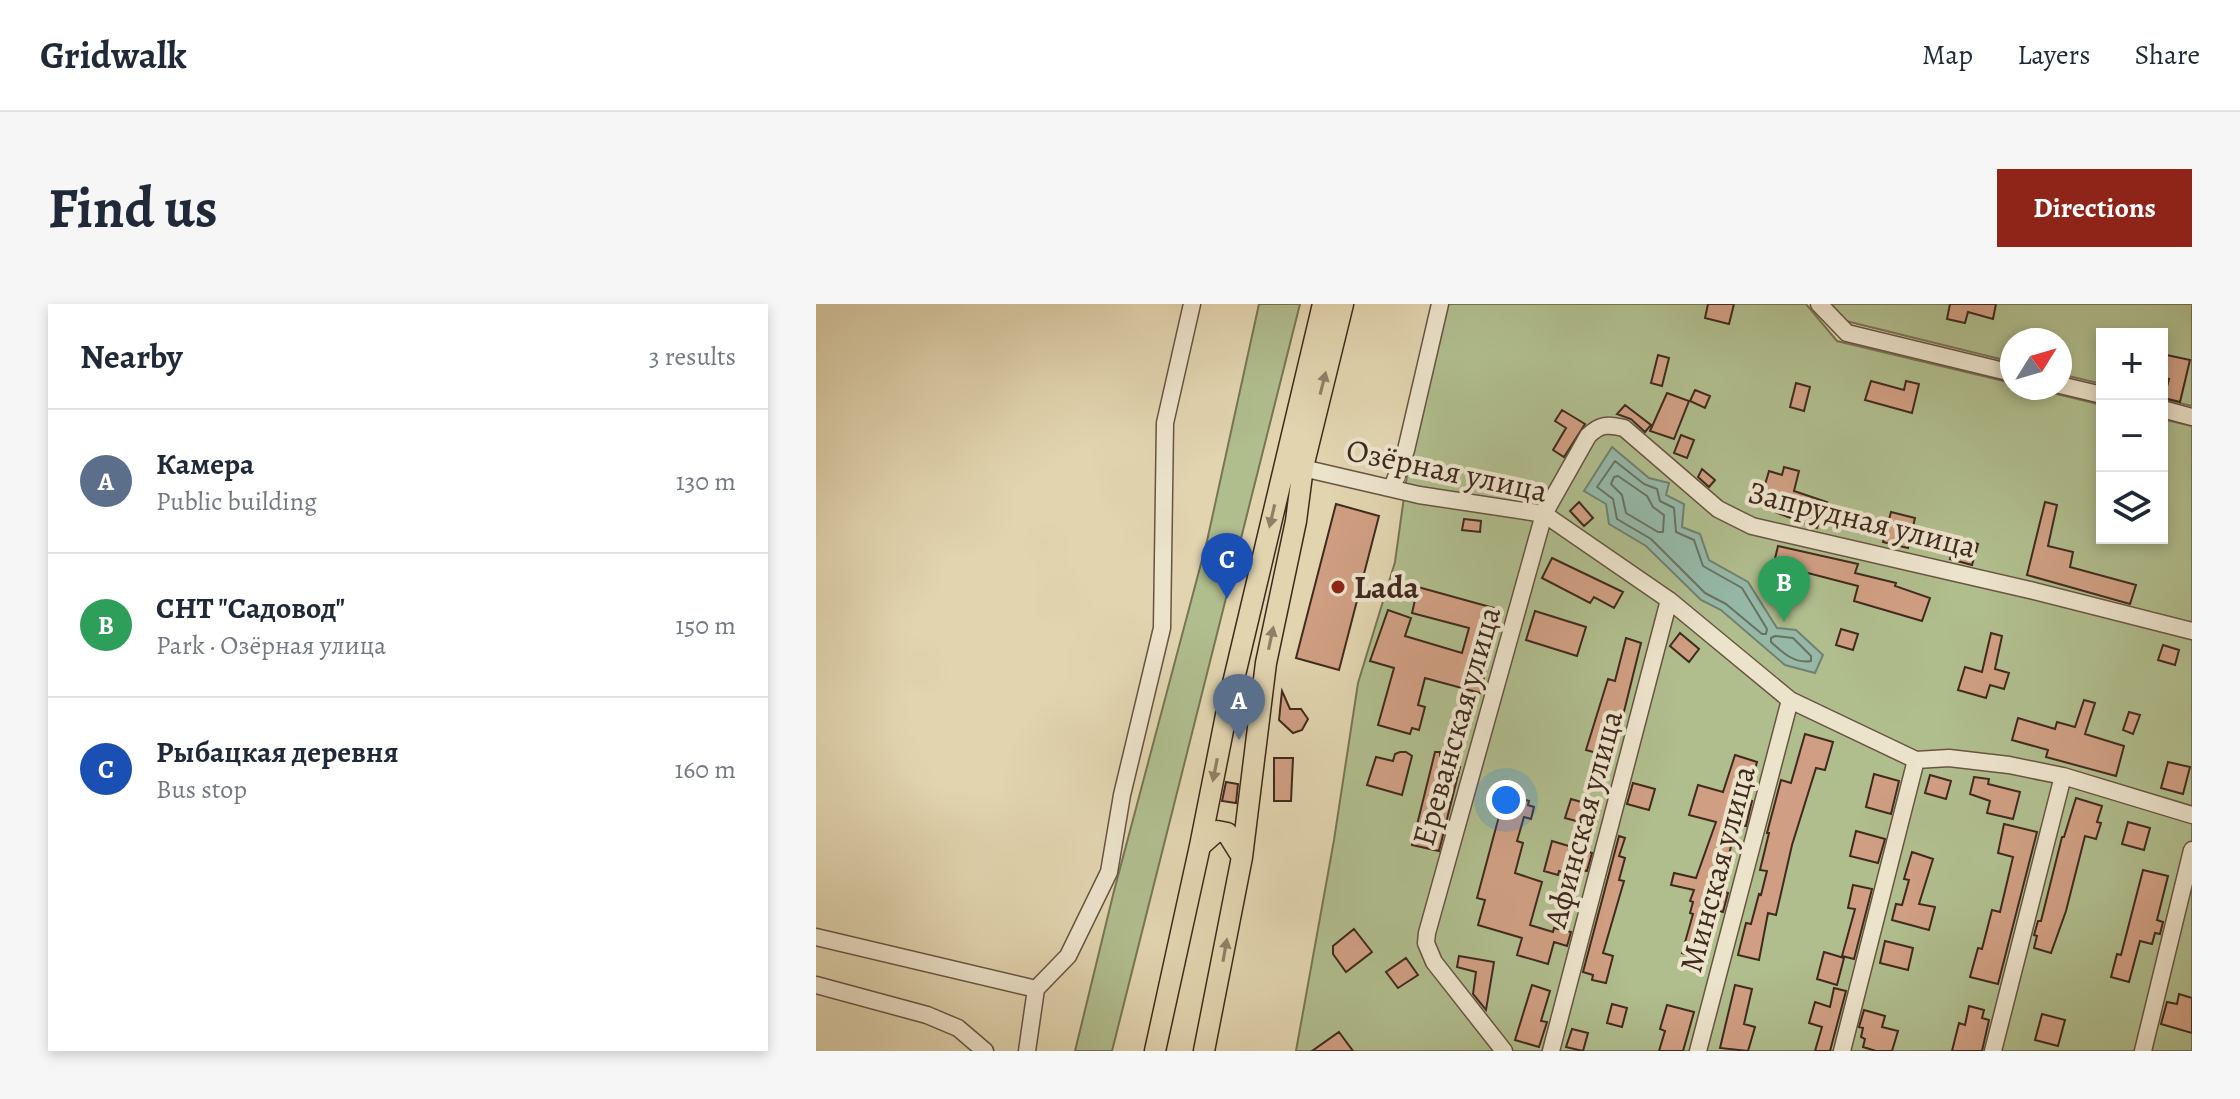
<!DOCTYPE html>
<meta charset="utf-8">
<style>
:root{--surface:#fff;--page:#f6f6f7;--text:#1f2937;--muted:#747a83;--line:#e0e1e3;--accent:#8f2418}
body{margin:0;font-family:Alegreya,serif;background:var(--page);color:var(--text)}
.controls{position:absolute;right:24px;top:24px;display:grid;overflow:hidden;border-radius:0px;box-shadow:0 4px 12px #0003}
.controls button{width:72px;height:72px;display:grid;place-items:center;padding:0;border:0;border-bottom:2px solid var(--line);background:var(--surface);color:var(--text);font:40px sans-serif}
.compass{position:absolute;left:1184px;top:24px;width:72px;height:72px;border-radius:50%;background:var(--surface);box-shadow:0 4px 12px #0003;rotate:53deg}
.you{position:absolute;left:690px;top:496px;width:28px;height:28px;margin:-20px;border:6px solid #fff;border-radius:50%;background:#1a73e8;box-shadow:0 0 0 12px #1a73e833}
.badge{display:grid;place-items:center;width:52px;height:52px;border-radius:50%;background:var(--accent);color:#fff;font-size:26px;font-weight:700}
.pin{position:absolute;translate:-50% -66px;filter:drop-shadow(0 2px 4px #0008)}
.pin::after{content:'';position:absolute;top:42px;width:28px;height:24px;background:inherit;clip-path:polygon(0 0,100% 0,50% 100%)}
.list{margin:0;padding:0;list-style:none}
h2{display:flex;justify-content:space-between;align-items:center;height:104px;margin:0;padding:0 32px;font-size:34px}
h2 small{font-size:26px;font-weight:400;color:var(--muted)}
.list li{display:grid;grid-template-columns:52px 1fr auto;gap:24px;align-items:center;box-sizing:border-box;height:144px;padding:0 32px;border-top:2px solid var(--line)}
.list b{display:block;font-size:30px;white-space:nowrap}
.list p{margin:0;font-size:26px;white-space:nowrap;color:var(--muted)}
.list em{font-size:26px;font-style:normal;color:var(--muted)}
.icon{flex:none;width:44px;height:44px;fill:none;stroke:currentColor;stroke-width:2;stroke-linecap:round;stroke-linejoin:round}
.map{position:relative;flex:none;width:1376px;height:747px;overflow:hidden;border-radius:0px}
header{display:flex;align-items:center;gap:48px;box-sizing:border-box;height:112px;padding:0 40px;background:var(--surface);border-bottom:2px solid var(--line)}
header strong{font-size:38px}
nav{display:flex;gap:44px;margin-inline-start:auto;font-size:28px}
.intro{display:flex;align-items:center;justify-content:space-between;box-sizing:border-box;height:192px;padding:0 48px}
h1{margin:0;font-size:56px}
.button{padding:20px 36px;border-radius:0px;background:var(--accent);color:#fff;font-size:28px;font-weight:700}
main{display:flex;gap:48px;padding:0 48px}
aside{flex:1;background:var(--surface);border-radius:0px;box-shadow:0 4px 12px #0003}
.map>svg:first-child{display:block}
</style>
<header>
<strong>Gridwalk</strong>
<nav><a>Map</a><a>Layers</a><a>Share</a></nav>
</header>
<div class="intro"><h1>Find us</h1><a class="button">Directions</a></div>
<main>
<aside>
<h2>Nearby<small>3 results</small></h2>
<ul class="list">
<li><span class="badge" style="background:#5c6f8a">A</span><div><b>Камера</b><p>Public building</p></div><em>130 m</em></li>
<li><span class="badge" style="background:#2e9e5b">B</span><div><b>СНТ &quot;Садовод&quot;</b><p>Park · Озёрная улица</p></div><em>150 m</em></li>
<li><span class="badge" style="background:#1a4fb4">C</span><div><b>Рыбацкая деревня</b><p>Bus stop</p></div><em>160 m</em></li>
</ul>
</aside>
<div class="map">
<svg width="1376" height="747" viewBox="0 0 1376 747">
<rect width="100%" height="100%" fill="#e1d4af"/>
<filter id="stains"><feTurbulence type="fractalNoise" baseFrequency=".0025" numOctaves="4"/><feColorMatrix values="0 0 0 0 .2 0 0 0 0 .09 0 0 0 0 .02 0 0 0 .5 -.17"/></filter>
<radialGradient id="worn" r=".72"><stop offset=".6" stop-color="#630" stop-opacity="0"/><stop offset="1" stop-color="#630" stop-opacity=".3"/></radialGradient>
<path fill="#b0bd8d" stroke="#787456" stroke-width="2" d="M443 0H484L296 747H259L298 587 391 237Z
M631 0H990L1021 37 1196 79V84H1216L1286 101V234H1346V115L1376 122V747H480L518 536 542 379 579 258 591 171Z
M1011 0H1376V102L1346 95V30H1286V80L1244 70V36H1196V58L1030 17Z"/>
<path fill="#95b8a7" stroke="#737f70" stroke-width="2" d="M796 143 833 174 853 179 850 191 868 200 866 223 884 230 893 256 932 278 961 324 980 326 1007 351 999 369 969 361 905 306 885 296 830 242 793 220 790 200 768 187Z"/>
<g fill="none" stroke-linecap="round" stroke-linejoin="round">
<path stroke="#6a7162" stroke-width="2" d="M799 157 828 180 841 185 844 197 858 204 860 228 878 236 887 262 926 284 951 325 950 330H946L910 300 889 289 835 235 801 215 797 195 781 183Z
M802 172 831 192 837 203 848 211 847 228H842L810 209 806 191 795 180 798 173Z
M959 332 977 334 995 352V357C979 360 967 349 955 338V334Z"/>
</g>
<path fill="#d09f83" stroke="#402a1e" stroke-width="2" d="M892 0H918L913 20 889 14Z
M1134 0H1180L1177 15 1152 8 1149 19 1131 15Z
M1346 50 1374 56 1364 98 1348 94 1353 75 1346 73Z
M842 51 853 54 846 82 835 79Z
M1055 77 1088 86 1090 77 1103 80 1096 109 1049 96Z
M980 79 994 83 988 107 974 103Z
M879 86 894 92 889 104 874 97Z
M851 89 873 97 858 135 834 127Z
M809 101 835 121 829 128 815 115 801 110Z
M746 106 769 120 748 153 737 146 750 124 739 117Z
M865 131 878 136 871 154 858 149Z
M968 163 983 167 978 187 1011 198 1001 224 959 208 961 200 949 197 952 186 948 184 953 167 966 171Z
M886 165 899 176 893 183 882 173Z
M763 198 777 214 768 222 754 207Z
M1229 198 1241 201 1232 242 1257 248 1254 263 1320 281 1314 300 1211 271Z
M520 200 563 212 523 366 480 354Z
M1075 208 1099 214 1092 244 1067 238Z
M648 215 665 217 664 228 646 226Z
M1140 233 1162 240 1156 261 1134 255Z
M962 242 1042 260 1039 269 1080 279 1079 282 1114 294 1106 317 1038 297 1042 282 988 268V271L957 263Z
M736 254 807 288 798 304 778 293 774 299 726 274Z
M602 283 685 306 664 389 609 374 602 401 609 403 603 426 596 424 594 430 562 421 578 364 554 357 572 306 595 314 589 332 646 349 653 324 596 309Z
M719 307 770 323 761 352 710 336Z
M1025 325 1042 330 1037 346 1020 341Z
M864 329 883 345 873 358 854 342Z
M1175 329 1186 332 1179 365 1193 369 1188 385 1174 381 1170 394 1142 386 1149 363 1166 368Z
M810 334 825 339 798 448 786 445 785 450 770 446 792 375 799 377Z
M1347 341 1363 346 1359 361 1342 356Z
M466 387 474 405H485L492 415 486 426 477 429 463 416Z
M1268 396 1279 399 1269 430 1308 442 1300 472 1230 453 1232 446 1196 436 1202 414 1239 425 1241 418 1259 423Z
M1313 408 1324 411 1317 430 1307 426Z
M989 430 1017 438 1009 466 1000 464 976 541 960 611 952 609 943 656 922 651 930 619 935 620 943 590 945 591 951 567 944 566 953 529H951L965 476 975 479Z
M584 448H590L596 452 586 491 551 481 560 453 577 457 579 450Z
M619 448H624V459L644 463 623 547 596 541Z
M919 451 941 458 930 495 936 497 930 522 920 520 910 564 906 562 899 585 912 589 907 608 900 606 890 643 881 641 878 653 866 649 877 610 874 609 877 598 874 597 878 586 855 581 858 569 880 574 900 518 873 511 882 481 907 488Z
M458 454H477L475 497H458Z
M1352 458 1374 463 1367 490 1345 484Z
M1058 470 1083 477 1075 510 1050 503Z
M1114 471 1135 477 1130 495 1109 489Z
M1158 473 1173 475 1172 480 1204 488 1197 515 1171 509 1174 497 1154 490Z
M410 478 422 480 420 499 406 497Z
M817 479 839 485 833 506 811 500Z
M689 490 713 497 712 501 718 503 715 515 708 513 701 537 707 539 699 569 726 578 714 621 737 628 738 624 755 628 751 642 738 638 732 660 701 651 706 634 662 621 669 596 661 594Z
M1260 494 1286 502 1281 518 1285 519 1280 535 1269 532 1250 607 1235 649 1218 644 1221 632 1218 631 1222 617H1225L1246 533H1248Z
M755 495 779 502 778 505 784 507 779 522 749 514Z
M1312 518 1334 524 1328 546 1306 540Z
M1188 520 1221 528 1182 680 1154 673 1162 644 1166 645 1176 606 1184 608 1197 553 1182 549Z
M1040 527 1069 535 1062 559 1034 552Z
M803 532 809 534 803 552 809 554 803 576 808 577 787 649 797 652 790 679 776 676 777 671 767 668Z
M736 537 776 549 771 567 762 565 760 572 743 567 742 571 728 567Z
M1096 548 1117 555 1103 600 1119 603 1113 626 1076 616 1080 600 1086 601 1093 576 1088 575Z
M1327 566 1352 572 1341 616 1347 618 1344 630 1339 629 1336 640 1324 637 1313 678 1295 673 1301 650 1305 651Z
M1037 581 1056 585 1038 655 1026 652 1039 605 1032 604Z
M538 625 556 648 530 668 517 650V642Z
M1069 637 1097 644 1092 666 1064 659Z
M1008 648 1028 654 1021 681 1001 675Z
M643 652 678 658 670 706 657 690 660 668 641 663Z
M590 654 602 671 582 684 570 668Z
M716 681 734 687 725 717 731 718 723 743 699 736Z
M919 681 936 685 928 720 939 723 932 747 904 744Z
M1018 684 1030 687 1014 747H999L1006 723 993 719 999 698 1014 703Z
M1363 690 1376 694V729L1345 720 1351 698 1361 700Z
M796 700 811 704 806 723 791 719Z
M851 701 878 708 867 747H843L849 727 844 725Z
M1153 702 1168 706 1166 714 1173 716 1166 747H1136L1143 719 1149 721Z
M1048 706 1069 712 1066 723 1082 727 1076 747H1060L1047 743 1049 735 1045 733 1047 724 1043 723Z
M1226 710 1249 716 1242 742 1219 736Z
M756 725 772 729 767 747 750 743Z
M523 728 537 747H496Z"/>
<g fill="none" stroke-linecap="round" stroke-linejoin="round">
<g stroke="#685442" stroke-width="19">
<path id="minor" d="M1003 0 1031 29 1196 69
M1244 81 1286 91
M1346 105 1376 113
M478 162 603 191 728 210 853 296 974 396 1100 456 1133 454 1193 461 1247 472 1376 511
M576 184 590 146 624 0
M0 633 220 685 252 652 293 568 306 491 346 324 349 119 376 0
M0 681 111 711 142 724 169 747
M211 747 220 685
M688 747 618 658 610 639 611 629 728 210 772 132C784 120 792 120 808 124L902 205 936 222 1218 287 1376 327
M735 747 853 296
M882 747 974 396
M1026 747 1100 456
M1177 747 1247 472
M1327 747 1376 546"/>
</g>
<g stroke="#402a1e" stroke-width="23">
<path id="major" d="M384 542 401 527 411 529 426 553
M339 747 384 542 413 396 507 0
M388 747 426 553 450 359 480 217 487 163 527 0"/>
</g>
<use href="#minor" stroke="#ece3cb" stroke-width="16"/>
<use href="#major" stroke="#e1d4af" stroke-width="20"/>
</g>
<defs><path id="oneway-solid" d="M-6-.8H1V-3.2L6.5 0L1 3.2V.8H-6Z" transform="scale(2)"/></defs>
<g fill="#907f66">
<use href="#oneway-solid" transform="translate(507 79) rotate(-76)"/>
<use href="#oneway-solid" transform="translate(456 212) rotate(103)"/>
<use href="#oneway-solid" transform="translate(455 334) rotate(-78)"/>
<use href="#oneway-solid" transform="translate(399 466) rotate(101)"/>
<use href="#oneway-solid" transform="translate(409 646) rotate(-80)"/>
</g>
<circle fill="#8f2418" stroke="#ece3cb" stroke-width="3" cx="522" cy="283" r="8"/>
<g text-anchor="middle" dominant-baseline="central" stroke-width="8" stroke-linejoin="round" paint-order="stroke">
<g font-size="32" fill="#402a1e" stroke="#ece3cb">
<text transform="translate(631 166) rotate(12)">Озёрная улица</text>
<text transform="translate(1046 215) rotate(14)">Запрудная улица</text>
<text transform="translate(640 422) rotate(-74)">Ереванская улица</text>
<text transform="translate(767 515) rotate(-75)">Афинская улица</text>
<text transform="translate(901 565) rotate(-75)">Минская улица</text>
</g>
<g font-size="32" font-weight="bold" fill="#402a1e" stroke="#ece3cb" text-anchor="start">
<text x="538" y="283">Lada</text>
</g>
</g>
<rect width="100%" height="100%" filter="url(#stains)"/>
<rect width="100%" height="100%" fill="url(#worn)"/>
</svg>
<div class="controls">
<button>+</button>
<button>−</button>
<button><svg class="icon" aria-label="layers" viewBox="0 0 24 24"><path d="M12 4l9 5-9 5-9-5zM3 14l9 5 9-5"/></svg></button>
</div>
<svg class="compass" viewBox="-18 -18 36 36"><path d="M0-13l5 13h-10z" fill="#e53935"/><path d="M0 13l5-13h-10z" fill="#747a83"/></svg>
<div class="you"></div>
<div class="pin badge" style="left:423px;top:436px;background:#5c6f8a">A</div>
<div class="pin badge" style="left:968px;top:318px;background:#2e9e5b">B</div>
<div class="pin badge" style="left:411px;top:295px;background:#1a4fb4">C</div>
</div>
</main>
